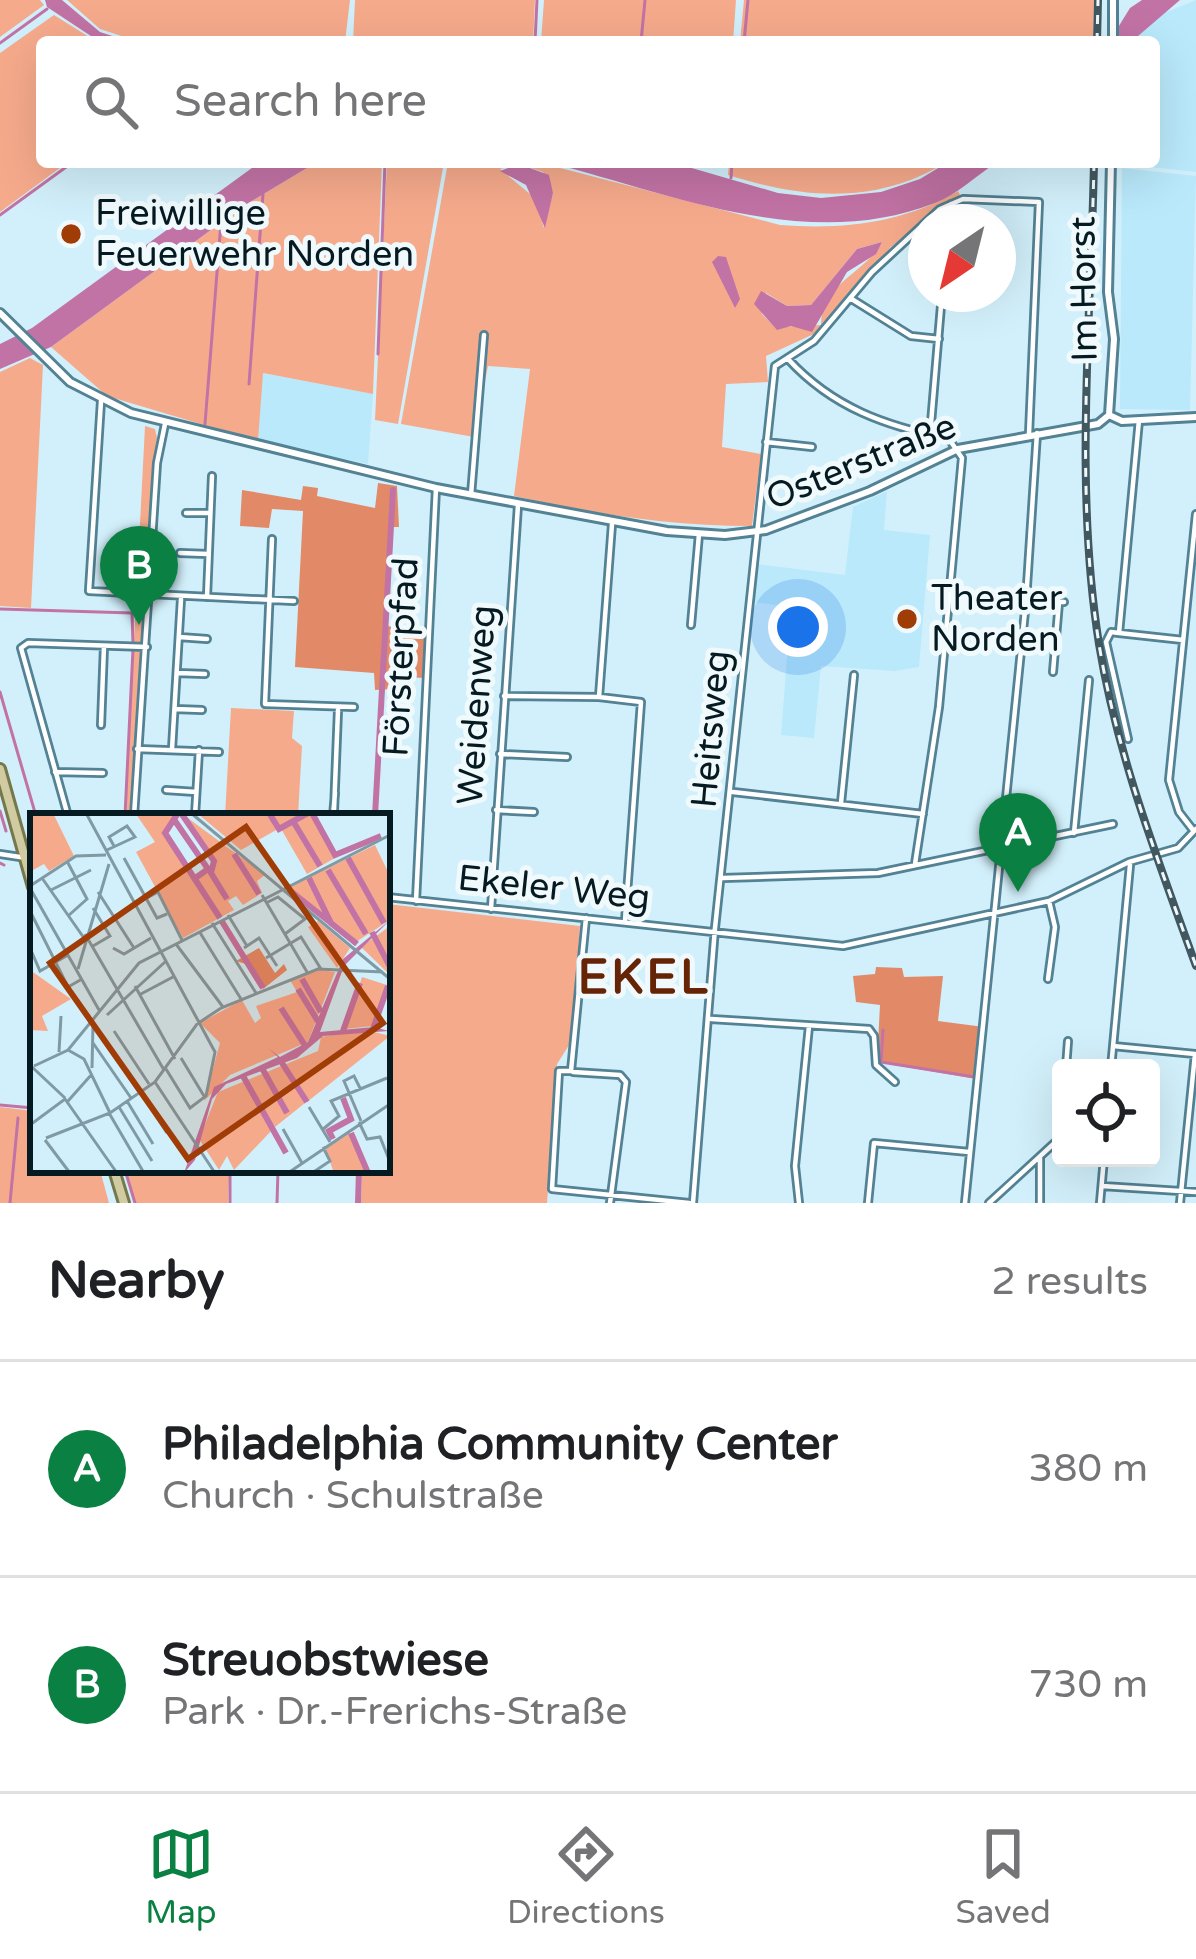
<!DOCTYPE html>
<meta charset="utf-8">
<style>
:root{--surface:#fff;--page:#f2f2f2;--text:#202124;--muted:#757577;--line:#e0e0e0;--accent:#0b8043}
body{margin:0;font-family:"Varela Round",sans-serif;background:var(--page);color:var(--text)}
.controls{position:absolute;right:36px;bottom:36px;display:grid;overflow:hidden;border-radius:12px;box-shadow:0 12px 48px #0002}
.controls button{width:108px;height:108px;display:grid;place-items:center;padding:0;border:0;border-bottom:3px solid var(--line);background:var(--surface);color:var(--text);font:60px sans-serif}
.compass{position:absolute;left:908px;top:204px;width:108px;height:108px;border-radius:50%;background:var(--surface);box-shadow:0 12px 48px #0002;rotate:215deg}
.you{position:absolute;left:798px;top:627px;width:42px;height:42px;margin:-30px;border:9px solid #fff;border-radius:50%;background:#1a73e8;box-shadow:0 0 0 18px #1a73e833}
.badge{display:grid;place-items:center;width:78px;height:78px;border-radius:50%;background:var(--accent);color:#fff;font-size:39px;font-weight:700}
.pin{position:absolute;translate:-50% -99px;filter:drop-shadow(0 3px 6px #0008)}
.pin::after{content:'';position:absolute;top:63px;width:42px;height:36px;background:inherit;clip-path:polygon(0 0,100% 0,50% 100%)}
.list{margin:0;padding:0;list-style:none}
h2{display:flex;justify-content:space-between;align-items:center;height:156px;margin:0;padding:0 48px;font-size:51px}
h2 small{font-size:39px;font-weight:400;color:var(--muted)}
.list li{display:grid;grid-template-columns:78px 1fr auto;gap:36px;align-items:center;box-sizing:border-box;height:216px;padding:0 48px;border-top:3px solid var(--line)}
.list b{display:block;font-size:45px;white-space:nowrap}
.list p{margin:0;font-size:39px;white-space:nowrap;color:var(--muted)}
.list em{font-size:39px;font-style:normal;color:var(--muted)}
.icon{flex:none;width:66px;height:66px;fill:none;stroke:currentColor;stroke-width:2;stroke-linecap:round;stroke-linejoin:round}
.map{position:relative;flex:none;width:1196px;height:1203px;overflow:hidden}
.search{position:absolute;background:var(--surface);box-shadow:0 12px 48px #0002;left:36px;right:36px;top:36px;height:132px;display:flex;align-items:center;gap:30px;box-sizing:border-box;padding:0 42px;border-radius:12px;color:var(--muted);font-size:45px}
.sheet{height:588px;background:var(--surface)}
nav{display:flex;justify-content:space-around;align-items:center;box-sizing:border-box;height:168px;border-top:3px solid var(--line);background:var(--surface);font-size:33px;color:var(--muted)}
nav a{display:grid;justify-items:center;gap:6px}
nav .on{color:var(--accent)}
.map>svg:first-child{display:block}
</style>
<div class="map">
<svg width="1196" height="1203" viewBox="0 0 1196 1203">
<rect width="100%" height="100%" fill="#d2f0fb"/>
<path fill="#b9e9fb" d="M1196 0V172L1150 167 1144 162H1154V42H1132L1157 16Z
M1122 168 1196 176 1190 410 1120 409Z
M262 373 373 394 368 464 258 441Z
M887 491 884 530 930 535 919 667 895 671 821 666 814 738 781 735 791 607 753 602 757 564 845 575 853 507Z"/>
<path fill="#f6aa8c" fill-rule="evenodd" d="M0 0H40L44 5 0 37Z
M67 0H350L345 42H140L100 29Z
M355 0H535L533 42H353Z
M544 0H736L733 42H541Z
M744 0H1094L1093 42H740Z
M54 15 97 42H42V162H68L0 212V53Z
M317 162H382L373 394 263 373 258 441 107 396 51 347 245 205Z
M387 162H444L398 424 375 420Z
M448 162H537L780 225C842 230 904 223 958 191L960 195 891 247 816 333 766 356 768 382 726 384 722 447 761 454 752 526C669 526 594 514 514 496L530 369 488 366 474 437 401 424ZM519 164 543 172 553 193 544 228 536 199 500 169ZM882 242C866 273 821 283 821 325L775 327 762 314 766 293 787 306 811 305 857 249Z
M729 162H947C876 205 805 199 728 175Z
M30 358 43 365 31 608 0 606V372Z
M145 426 155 429 157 438 132 816H125Z
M231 708 294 711 292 738 302 746 298 816H225Z
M387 904 580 926 571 1042 557 1064 547 1203H361L362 1170H387Z
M0 1107 33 1111V1170H100L109 1203H0Z
M126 1170H229L228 1203H135Z"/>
<path fill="#e28a67" d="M378 483 397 486 399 527H391L386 626 429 630 428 678 395 677 394 689 375 690 374 673 295 667 303 511 272 509 269 528 240 526 242 490 301 500 303 486 318 488 317 496 375 508Z
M876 967 902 968 904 977 943 976 938 1021 984 1027 976 1079 877 1062 880 1005 856 1002 853 976 875 974Z"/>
<path fill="#c273a5" d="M45 0H62L100 32 131 42H100L47 7Z
M1142 0H1180L1131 42H1109L1130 8Z
M260 162H317L245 205 51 347 0 369V344L32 328Z
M547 162H671L778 193 821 198 881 192 920 179 948 162H997C977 175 958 194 935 203 807 253 673 194 547 162Z
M519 164 549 175 553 193 545 228 526 185 500 171Z
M882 242 876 254 847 272 812 332 791 326 777 330 754 304 761 291 787 306 811 305 857 249Z
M718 256 726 257 740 299 735 308 712 262Z"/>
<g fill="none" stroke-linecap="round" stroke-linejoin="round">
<path stroke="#c273a5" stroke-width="3" d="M535 42 537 0
M641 42 645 0
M744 42 748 0
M0 43 47 9
M731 178 732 162
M0 215 73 162
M378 354 385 162
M249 384 263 194
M205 424 221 222
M0 609 132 613 133 644
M0 692 36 816
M0 811 6 831
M125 816 133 649
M0 863 4 865
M883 1030 881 1062 975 1077
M0 1105 33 1108
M125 1170 135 1203
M10 1203 18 1118
M230 1203V1170
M277 1203 278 1170"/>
<path stroke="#c273a5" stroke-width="6" d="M375 816 393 490
M358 1203 359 1170"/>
<g stroke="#528293" stroke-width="10">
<path id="street" d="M949 222 951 204
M850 298 911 336 939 339
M788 359C833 408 886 426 949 439L962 458 939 707 915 864
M101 401 89 591 294 601
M930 435 942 294
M766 442 812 447
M471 495 484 335
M186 513H209
M612 524 599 697 641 702 625 921
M272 539 265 704 354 707
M180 553 208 554
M207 597 212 476
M1026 599 1064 602
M691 625 699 534
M1119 633 1183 640
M179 637 207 639
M1053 672 1059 602
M177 673 205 674
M504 696 599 697
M175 709 202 710
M101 725 104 646
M1128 739 1106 642 1111 632 1119 633 1139 420
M137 749 219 752
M172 749 181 599
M500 754 567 757
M55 772 103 773
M166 790 196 792
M733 792 923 814
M841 803 854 675
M496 810 534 812
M334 811 338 710
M68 816 21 648 28 643 147 647
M134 816 157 463 165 424
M195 816 199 750
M333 816 335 793
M1193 830 1179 812 1169 780 1196 514
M1074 833 1089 680
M0 854 33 859
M723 878 878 873 1113 824
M387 897 843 946 1049 901 1129 862 1178 848 1196 829
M416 901 436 488
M491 909 518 505
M1048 979 1055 927 1049 901
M711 1019 869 1029 874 1036 876 1065 895 1082
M1113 1046 1195 1054 1180 1203
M1066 1068 1068 1041
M1111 1068 1130 865
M571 1071H559L552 1189 689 1203
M571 1071 586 918
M573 1072 620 1075 626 1082 610 1203
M1040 1157V1203
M1102 1186 1196 1192
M693 1203 715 928 775 366 814 341 872 272 940 209 963 199 1039 202 1029 434
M799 1203 795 1166 809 1026
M868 1203 874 1143 969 1152
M965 1203 1026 601 1037 433
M989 1203 1061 1137
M1100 1203 1104 1158"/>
</g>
<g stroke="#528293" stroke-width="12">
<path id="secondary" d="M1113 42V0
M0 313 70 382 131 413 436 488 667 531 725 535 766 530 870 491 958 449 1098 424 1109 415
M1109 415 1114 339 1108 292 1111 162
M1109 415 1122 421 1196 417"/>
</g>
<g stroke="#75774c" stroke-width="14">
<path id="primary" d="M0 769 33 887
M114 1170 124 1203"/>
</g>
<use href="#street" stroke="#fff" stroke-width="4.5"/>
<use href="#secondary" stroke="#fff" stroke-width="6"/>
<use href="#primary" stroke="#d0cba1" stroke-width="8"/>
<g stroke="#415860" stroke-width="8">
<path id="rail" d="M1097 42 1098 0
M1094 162C1091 321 1074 487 1099 644 1117 755 1158 860 1196 966"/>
</g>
<use href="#rail" stroke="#f0fafd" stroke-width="3" stroke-dasharray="9" stroke-linecap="butt"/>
</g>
<g fill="#a03d06" stroke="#f0fafd" stroke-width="4.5">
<circle cx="71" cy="234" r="12"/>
<circle cx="907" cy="619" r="12"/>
</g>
<g text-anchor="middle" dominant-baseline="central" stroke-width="10" stroke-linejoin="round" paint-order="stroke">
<g font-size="36" fill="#061a21" stroke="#f0fafd" text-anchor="start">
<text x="95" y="213">Freiwillige<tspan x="95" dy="41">Feuerwehr Norden</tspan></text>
<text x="931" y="598">Theater<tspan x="931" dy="41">Norden</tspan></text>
</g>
<g font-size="36" fill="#061a21" stroke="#f0fafd">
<text transform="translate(1084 289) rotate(-91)">Im Horst</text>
<text transform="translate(861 462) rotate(-22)">Osterstraße</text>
<text transform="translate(401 657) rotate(-87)">Försterpfad</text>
<text transform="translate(477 705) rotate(-86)">Weidenweg</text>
<text transform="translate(711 729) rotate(-85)">Heitsweg</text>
<text transform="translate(554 888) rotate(6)">Ekeler Weg</text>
</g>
<g font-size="48" font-weight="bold" letter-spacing="3" fill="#642405" stroke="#f0fafd">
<text x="644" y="978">EKEL</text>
</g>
</g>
<g transform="translate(30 813)">
<rect width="360" height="360" fill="#d2f0fb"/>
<path d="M0 0H23L44 43 19 58 14 51 3 57ZM147 0 134 21 164 65 185 49 151 0 235 62 227 68 232 80 213 92 206 83 198 88 204 97 153 125 106 39 125 29 106 1ZM167 0H240L248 16 211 37ZM242 0H280L305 45 277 61ZM345 32 360 63V107L326 129 257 75ZM288 108 320 135 307 155 278 114ZM360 113V162L331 134ZM0 157 41 186 12 203 18 218 0 217ZM290 157 305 159 278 229 200 262 174 288 190 230 170 210 212 187 225 210 231 205 226 193 267 179 260 167ZM332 164 357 172 342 213 315 216ZM333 216 360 223 277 289 263 268 275 290 245 314 237 303 243 316 204 357 197 343 189 357 169 326 188 279 288 238 291 224ZM319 318 338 360H304L295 335Z" fill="#f6aa8c"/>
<path d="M229 135 245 160 254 151 257 157 233 176 219 152 206 148Z" fill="#e28a67"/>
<path d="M360 107 314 153 290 219 344 214 359 218 293 223 267 245 196 271 182 286 165 347 154 360 184 274 248 244 238 235 250 244 278 229 313 146Z" fill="#c273a5"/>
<path fill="none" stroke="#c273a5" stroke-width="6" d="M148 0 135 20 190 105M151 0 184 48 181 60 197 86M239 0 249 16 278 0M282 0 305 42 351 23M143 5 178 56 164 66M263 8 290 53M204 41 229 81M318 45 354 110M298 57 336 121M279 65 301 110 327 131M258 76 301 110M191 107 233 175M342 119 360 154M272 166 291 199M268 176 289 210M251 195 276 234M343 216 358 173M313 218 330 170M252 250 277 289M232 255 257 300M213 263 256 340M321 320 338 360M303 326 299 318 321 306 313 285"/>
<path fill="none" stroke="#809aa4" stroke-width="3" d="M56 0 185 239 176 283 160 295 136 256M161 0 360 166M77 37 105 24 97 13 79 24 84 33M94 45 127 105 137 101M12 65 54 125M0 73 46 43 76 42M0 75 69 197M21 77 61 57M68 79 104 135M232 82 277 159M236 90 248 84 275 106 255 121M102 93 128 79 152 127M0 98 38 174 52 166M198 102 217 133M38 103 57 86 38 50M182 110 226 180M169 118 211 186M55 121 134 257M146 131 193 194M63 133 80 123 63 95M0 135 10 158 38 142M83 135 94 141 121 125M214 135 229 125 247 153M236 145 271 124 291 156M48 156 79 51M105 173 145 246M109 182 143 164M77 202 135 149M63 211 109 279M84 218 119 271M63 230 101 285M38 237 54 246 80 300M29 239 31 203M151 245 174 283M1 253 35 285M4 253 38 237 109 150 360 22M62 255 63 211M125 269 185 360M331 277 324 263 314 268 331 308M110 279 137 320M38 288 62 261M97 288 123 331M89 294 122 348M279 294 300 329M79 300 114 360M329 309 337 326 350 324 360 349M0 312 35 286 87 360M253 316 272 350M292 317 309 303 301 288 357 265M16 325 80 300 125 269 167 211 191 195 288 156 353 159M15 327 40 360M258 360 360 291M282 360 300 348 293 334"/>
<path fill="#a03d06" fill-opacity="0.15" stroke="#a03d06" stroke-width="6" d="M216 14 353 210 158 346 20 150Z"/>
<rect width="360" height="360" fill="none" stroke="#061a21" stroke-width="6"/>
</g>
</svg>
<div class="controls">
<button><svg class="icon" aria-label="locate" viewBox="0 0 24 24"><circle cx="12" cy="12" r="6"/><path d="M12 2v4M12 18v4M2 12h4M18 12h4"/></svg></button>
</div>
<svg class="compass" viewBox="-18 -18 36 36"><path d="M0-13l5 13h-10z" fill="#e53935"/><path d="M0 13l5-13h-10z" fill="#757577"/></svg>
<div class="you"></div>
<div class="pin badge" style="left:1018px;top:892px">A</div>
<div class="pin badge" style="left:139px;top:625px">B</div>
<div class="search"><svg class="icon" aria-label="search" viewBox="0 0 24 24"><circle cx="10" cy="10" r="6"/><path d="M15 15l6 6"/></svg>Search here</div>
</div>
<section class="sheet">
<h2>Nearby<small>2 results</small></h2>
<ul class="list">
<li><span class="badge">A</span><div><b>Philadelphia Community Center</b><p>Church · Schulstraße</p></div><em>380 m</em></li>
<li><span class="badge">B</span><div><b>Streuobstwiese</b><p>Park · Dr.-Frerichs-Straße</p></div><em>730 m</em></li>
</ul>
</section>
<nav>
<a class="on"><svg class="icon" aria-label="map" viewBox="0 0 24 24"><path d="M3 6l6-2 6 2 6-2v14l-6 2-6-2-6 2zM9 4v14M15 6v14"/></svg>Map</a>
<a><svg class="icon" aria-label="directions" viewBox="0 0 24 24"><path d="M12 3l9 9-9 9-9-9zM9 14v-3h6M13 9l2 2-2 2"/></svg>Directions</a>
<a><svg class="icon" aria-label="saved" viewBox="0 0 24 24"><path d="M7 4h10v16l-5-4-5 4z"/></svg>Saved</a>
</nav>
